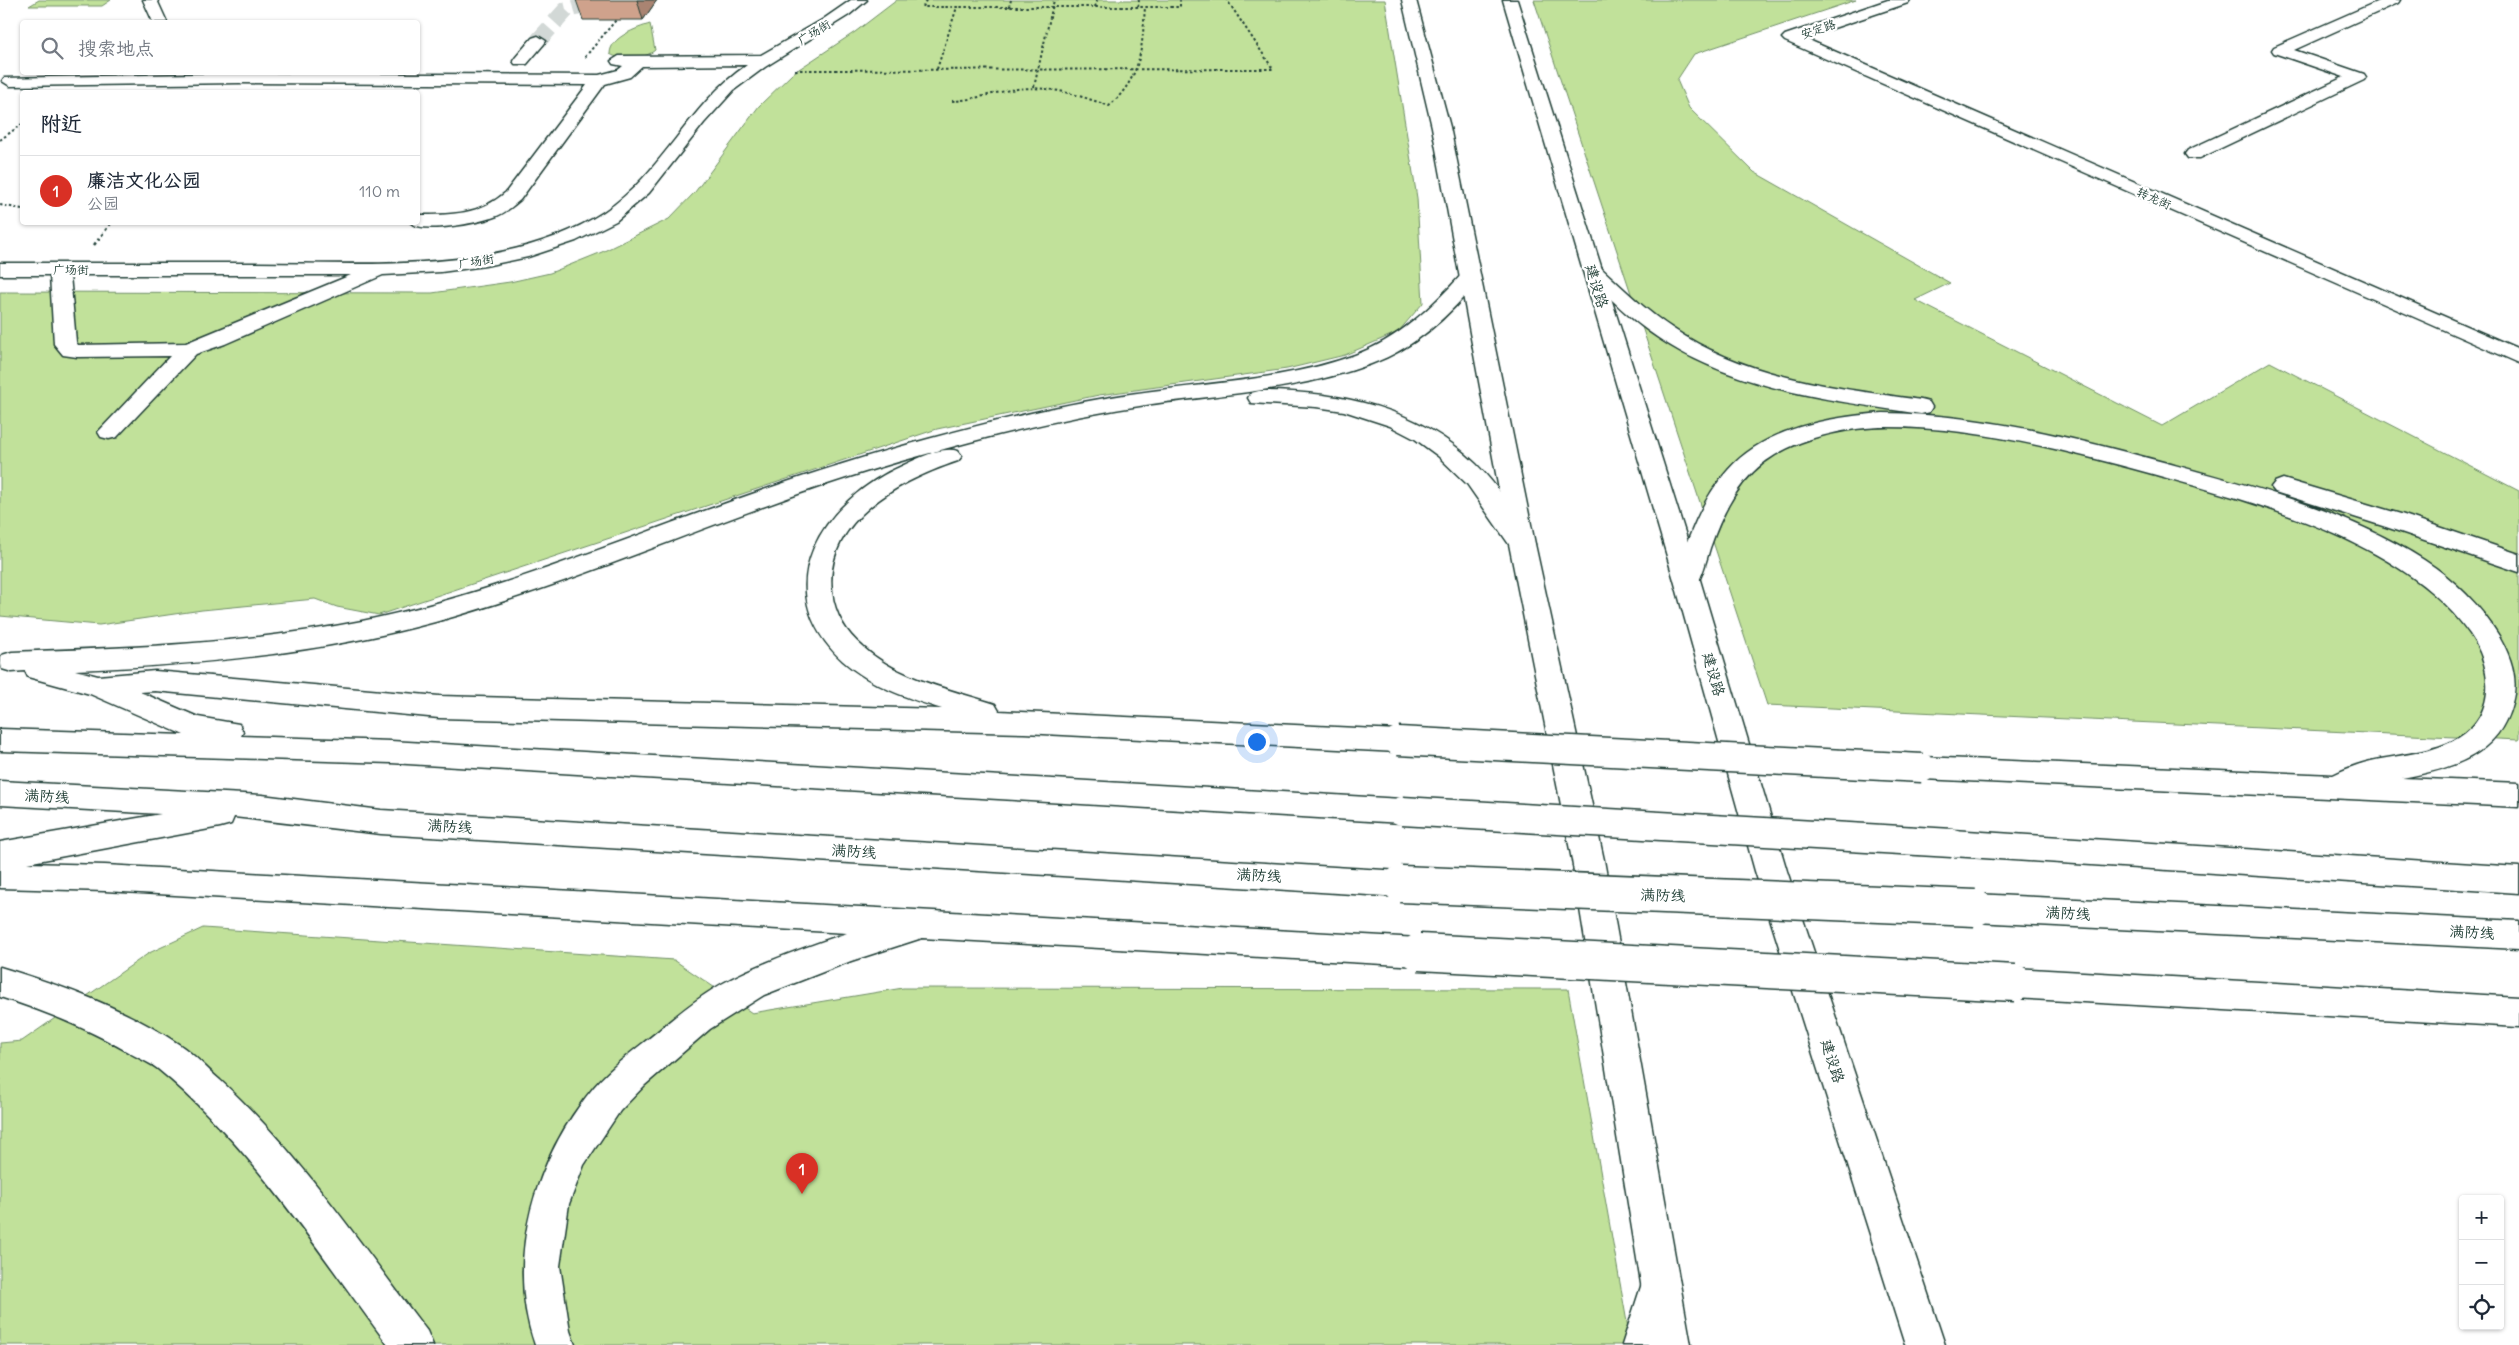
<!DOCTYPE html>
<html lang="zh">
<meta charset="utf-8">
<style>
:root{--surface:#fff;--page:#f2f2f3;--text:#1f2937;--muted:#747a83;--line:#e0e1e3;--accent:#d93025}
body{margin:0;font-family:Delius,"LXGW WenKai TC",sans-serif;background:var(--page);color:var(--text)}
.controls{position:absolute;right:15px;bottom:15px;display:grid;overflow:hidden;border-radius:5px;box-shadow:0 1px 4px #0004}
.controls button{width:45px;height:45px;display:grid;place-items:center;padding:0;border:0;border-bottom:1px solid var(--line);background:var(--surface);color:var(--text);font:25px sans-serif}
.you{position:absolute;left:1256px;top:741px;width:18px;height:18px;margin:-12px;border:4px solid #fff;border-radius:50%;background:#1a73e8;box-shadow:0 0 0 8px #1a73e833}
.badge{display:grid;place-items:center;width:32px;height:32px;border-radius:50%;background:var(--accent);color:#fff;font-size:16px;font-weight:700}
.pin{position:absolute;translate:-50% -41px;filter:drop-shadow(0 1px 2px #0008)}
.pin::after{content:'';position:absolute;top:26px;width:18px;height:15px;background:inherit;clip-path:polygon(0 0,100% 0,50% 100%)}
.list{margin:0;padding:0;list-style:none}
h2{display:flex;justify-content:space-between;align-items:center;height:65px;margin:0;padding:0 20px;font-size:21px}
h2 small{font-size:16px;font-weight:400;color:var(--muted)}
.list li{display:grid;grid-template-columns:32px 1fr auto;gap:15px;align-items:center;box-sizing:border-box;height:70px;padding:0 20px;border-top:1px solid var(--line)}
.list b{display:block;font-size:19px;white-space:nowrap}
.list p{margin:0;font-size:16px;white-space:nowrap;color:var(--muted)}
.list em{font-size:16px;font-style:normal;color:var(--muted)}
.icon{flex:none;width:28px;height:28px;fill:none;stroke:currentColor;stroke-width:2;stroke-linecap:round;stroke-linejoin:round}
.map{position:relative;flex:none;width:2519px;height:1345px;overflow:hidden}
.search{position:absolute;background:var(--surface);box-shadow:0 1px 4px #0004;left:20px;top:20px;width:400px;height:55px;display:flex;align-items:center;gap:12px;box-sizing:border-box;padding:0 18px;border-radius:5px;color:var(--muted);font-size:19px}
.panel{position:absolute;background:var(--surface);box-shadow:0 1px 4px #0004;left:20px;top:90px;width:400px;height:135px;border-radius:5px}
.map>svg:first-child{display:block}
</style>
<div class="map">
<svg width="2519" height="1345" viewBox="0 0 2519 1345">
<rect width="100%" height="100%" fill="#fff"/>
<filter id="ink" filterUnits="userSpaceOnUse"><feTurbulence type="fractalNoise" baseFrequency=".02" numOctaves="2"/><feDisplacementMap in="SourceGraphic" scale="10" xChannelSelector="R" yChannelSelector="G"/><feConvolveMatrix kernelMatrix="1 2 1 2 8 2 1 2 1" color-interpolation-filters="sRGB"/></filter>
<g filter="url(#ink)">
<path fill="#c1e19a" stroke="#708f67" d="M39 0H111L102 6H29Z
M897 0H1385L1417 198 1423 303 1398 332 1345 355 1287 369 1099 395 937 429 379 615 337 607 315 599 202 610 99 625 0 616V292L432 293 510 282 550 273 602 252 669 219 695 192 759 106 793 73 855 32Z
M1534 0H1856L1694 54 1677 80 1689 108 1754 172 1950 283 1915 300 2162 426 2270 362 2519 491V740L1767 705Z
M650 24 655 50C645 59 621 61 610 54 610 37 637 28 650 24Z
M203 928 674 960 752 1013 903 988 1568 989 1631 1345H0V1043L22 1041 149 953Z"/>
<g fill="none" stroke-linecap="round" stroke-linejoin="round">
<path stroke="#d2d8d6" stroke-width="17" stroke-dasharray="17 8" stroke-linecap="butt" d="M538 41 566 10 582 6"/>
<g stroke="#1f3d34" stroke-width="3">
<path id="minor" d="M143 0H157L167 22H153Z
M851 0H867L849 15 765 67 734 90 704 123 649 193 616 221 576 241 528 257 485 266 441 272 383 275 225 344 196 354 117 437 109 439 101 437 98 432 170 356 77 357 63 355 54 344 50 275H0V263C85 263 170 263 255 263 366 263 507 275 604 212 662 174 689 104 747 65L642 66 630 77 605 84 520 200C513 206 506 212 497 216 482 222 421 235 410 222H418V215C451 215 480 215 506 192L587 85 240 83 10 86 2 81 4 78 240 73 599 75 618 70 623 66 613 64 611 61 619 56 761 55 822 20ZM70 275H351L186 343 78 345 76 342Z
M1888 0H1910L1908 3 1804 38 2519 349V363L1785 41 1782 38 1785 35Z
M2381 0H2400L2398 3 2294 50 2364 74 2366 77 2364 80 2200 158H2188L2185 154 2188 150 2344 77 2274 53 2272 50 2274 47Z
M538 36 546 41 544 44 527 64H515L513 61 515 58 532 38Z"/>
</g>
<g stroke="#1f3d34" stroke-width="3">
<path id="major" d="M1402 0H1416L1450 127 1535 544 1604 860 1691 1345H1651L1572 860 1509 544 1432 127Z
M1503 0H1517L1700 580 1787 871 1945 1345H1905L1755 871 1674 580Z"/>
</g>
<g stroke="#1f3d34" stroke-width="3">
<path id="highway" d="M1593 265 1600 267C1623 288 1646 311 1672 328 1746 378 1835 388 1921 400L1929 402 1932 407 1929 412 1921 414C1831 400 1735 390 1657 337 1631 320 1609 297 1586 275L1583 271 1586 267Z
M1470 271 1477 273 1480 277C1452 314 1415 348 1371 364 1301 390 1225 394 1152 404 1091 413 1030 426 970 442 906 459 841 478 779 501 664 542 552 590 435 622 317 654 196 665 75 670L98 676 155 671 439 696 942 709C907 698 871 686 843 661 764 588 823 500 904 465 920 458 941 446 958 451L962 456 958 461C901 480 823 520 832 592 835 615 846 633 863 647 900 680 949 689 995 704L999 711 1398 730 1408 733 1412 741 1408 749 1398 752 1024 733 439 718 155 691 140 692 198 717 239 724 243 732 241 736 391 741 1402 799 1413 802 1417 811 1413 820 1402 823 391 763 0 751V729L184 735 90 694 28 677 25 671 12 672 2 669 0 659 2 655 12 652C129 648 247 644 362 621 476 598 586 554 696 514 772 486 850 460 928 439 995 421 1062 404 1130 394 1204 383 1283 381 1355 355 1399 339 1432 307 1463 273Z
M1259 391C1339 391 1417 407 1476 464 1499 487 1518 517 1535 544L1531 550 1522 552 1513 550 1467 484 1438 456 1415 439 1390 426 1344 411 1316 407 1251 403 1248 398 1251 393Z
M1883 413C1979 414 2075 438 2167 463 2255 487 2347 511 2424 560 2455 580 2480 605 2499 636 2511 657 2519 679 2512 703 2499 756 2450 769 2402 778L2519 783V807L1922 779 1912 776 1907 768 1912 760 1922 757 2333 775C2345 769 2358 764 2371 761 2407 753 2459 753 2480 716 2494 690 2486 657 2470 634 2406 541 2253 502 2149 473 2064 450 1975 427 1887 427 1850 427 1807 436 1775 455 1740 476 1723 511 1710 548 1706 561 1703 575 1696 586L1687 589 1678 586 1674 580C1687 542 1700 501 1728 470 1764 428 1830 417 1883 413Z
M2283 479 2404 515 2519 554V572L2386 527 2275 492 2271 487 2275 482Z
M0 781 262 795 381 810 1401 871 1412 875 1417 884 1412 893 1401 897 381 834 234 817 231 824 220 827 27 863 105 865 1419 938 1431 942 1435 952 1431 962 1419 966 922 938 851 961 764 995 710 1029 645 1085 620 1111 584 1165 569 1204 560 1266 570 1331 575 1345H535C504 1257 536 1157 594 1087 612 1066 636 1049 657 1032 682 1010 710 988 741 974 775 958 812 945 847 933L105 891 0 888V842L161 814 0 805Z
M1952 830 2519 867V893L1952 856 1941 852 1937 843 1941 834Z
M1975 894 2519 921V949L1975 922 1964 918 1959 908 1964 898Z
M0 967C63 986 125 1008 180 1045 194 1054 207 1069 220 1080 300 1153 361 1245 427 1331L433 1345H388C317 1250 251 1145 158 1069 149 1062 138 1058 128 1052 87 1028 45 1011 0 997Z
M2015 968 2519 997V1027L2015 998 2003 993 1998 983 2003 973Z
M1660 1265 1674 1271 1680 1285 1662 1345H1622L1646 1271Z"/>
</g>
<path stroke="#1f3d34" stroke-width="2" stroke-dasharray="2.5 2.5" stroke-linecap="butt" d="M926 0 923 7H1180V0
M1009 7 1011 0
M1095 7 1097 0
M1138 7 1139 0
M585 57 616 20
M937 69 957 7
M795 70 1273 69 1227 0
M1034 87 1054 0
M952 101C972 100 990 94 1010 90 1045 84 1076 94 1109 106 1142 77 1142 48 1145 7
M0 140 22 124
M0 205 22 209"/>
<path stroke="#1f3d34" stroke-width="2.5" stroke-dasharray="3 3" stroke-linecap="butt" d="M94 245 112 222"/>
<use href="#minor" fill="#fff" fill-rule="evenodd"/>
<use href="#major" fill="#fff" fill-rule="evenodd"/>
<use href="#highway" fill="#fff" fill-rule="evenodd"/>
<g stroke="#1f3d34" stroke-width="31" stroke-linecap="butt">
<path id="highway-bridge-far1" d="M1398 741 1922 768
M1402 811 1952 843"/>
</g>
<g stroke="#1f3d34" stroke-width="39" stroke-linecap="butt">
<path id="highway-bridge" d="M1401 884 1975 908
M1419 952 2015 983"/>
</g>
<use href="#highway-bridge-far1" stroke="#fff" stroke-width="28"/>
<use href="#highway-bridge" stroke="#fff" stroke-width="36"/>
</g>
<path fill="#cfa28c" stroke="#1f3d34" d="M576 0H657L643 20H583Z"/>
<path fill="#a98472" stroke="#1f3d34" d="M637 0H657L643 20Z"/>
</g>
<g text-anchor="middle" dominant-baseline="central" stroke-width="4.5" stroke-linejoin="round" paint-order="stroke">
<g font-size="12" fill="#1f3d34" stroke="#fff">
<text transform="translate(1818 29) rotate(-19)">安定路</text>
<text transform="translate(814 32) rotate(-32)">广场街</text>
<text transform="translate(2154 198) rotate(24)">转龙街</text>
<text transform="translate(476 261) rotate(-9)">广场街</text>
<text x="71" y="269">广场街</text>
</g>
<g font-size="15" fill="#1f3d34" stroke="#fff">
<text transform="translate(1597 286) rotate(73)">建设路</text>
<text transform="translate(1714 674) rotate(74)">建设路</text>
<text transform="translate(47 796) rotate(3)">满防线</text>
<text transform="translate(450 826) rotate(4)">满防线</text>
<text transform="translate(854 851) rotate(4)">满防线</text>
<text transform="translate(1259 875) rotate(3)">满防线</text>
<text transform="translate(1663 895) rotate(2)">满防线</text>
<text transform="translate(2068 913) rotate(3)">满防线</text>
<text transform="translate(2472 932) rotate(3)">满防线</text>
<text transform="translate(1833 1061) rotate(72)">建设路</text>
</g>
</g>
</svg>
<div class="controls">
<button>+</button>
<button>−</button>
<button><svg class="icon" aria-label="locate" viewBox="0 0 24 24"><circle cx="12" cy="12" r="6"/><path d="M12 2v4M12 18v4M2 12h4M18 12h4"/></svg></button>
</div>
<div class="you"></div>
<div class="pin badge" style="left:802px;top:1194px">1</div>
<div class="search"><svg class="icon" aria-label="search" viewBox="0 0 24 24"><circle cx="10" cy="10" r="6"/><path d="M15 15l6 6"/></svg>搜索地点</div>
<section class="panel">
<h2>附近<small></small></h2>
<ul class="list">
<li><span class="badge">1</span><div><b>廉洁文化公园</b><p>公园</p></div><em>110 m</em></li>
</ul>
</section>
</div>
